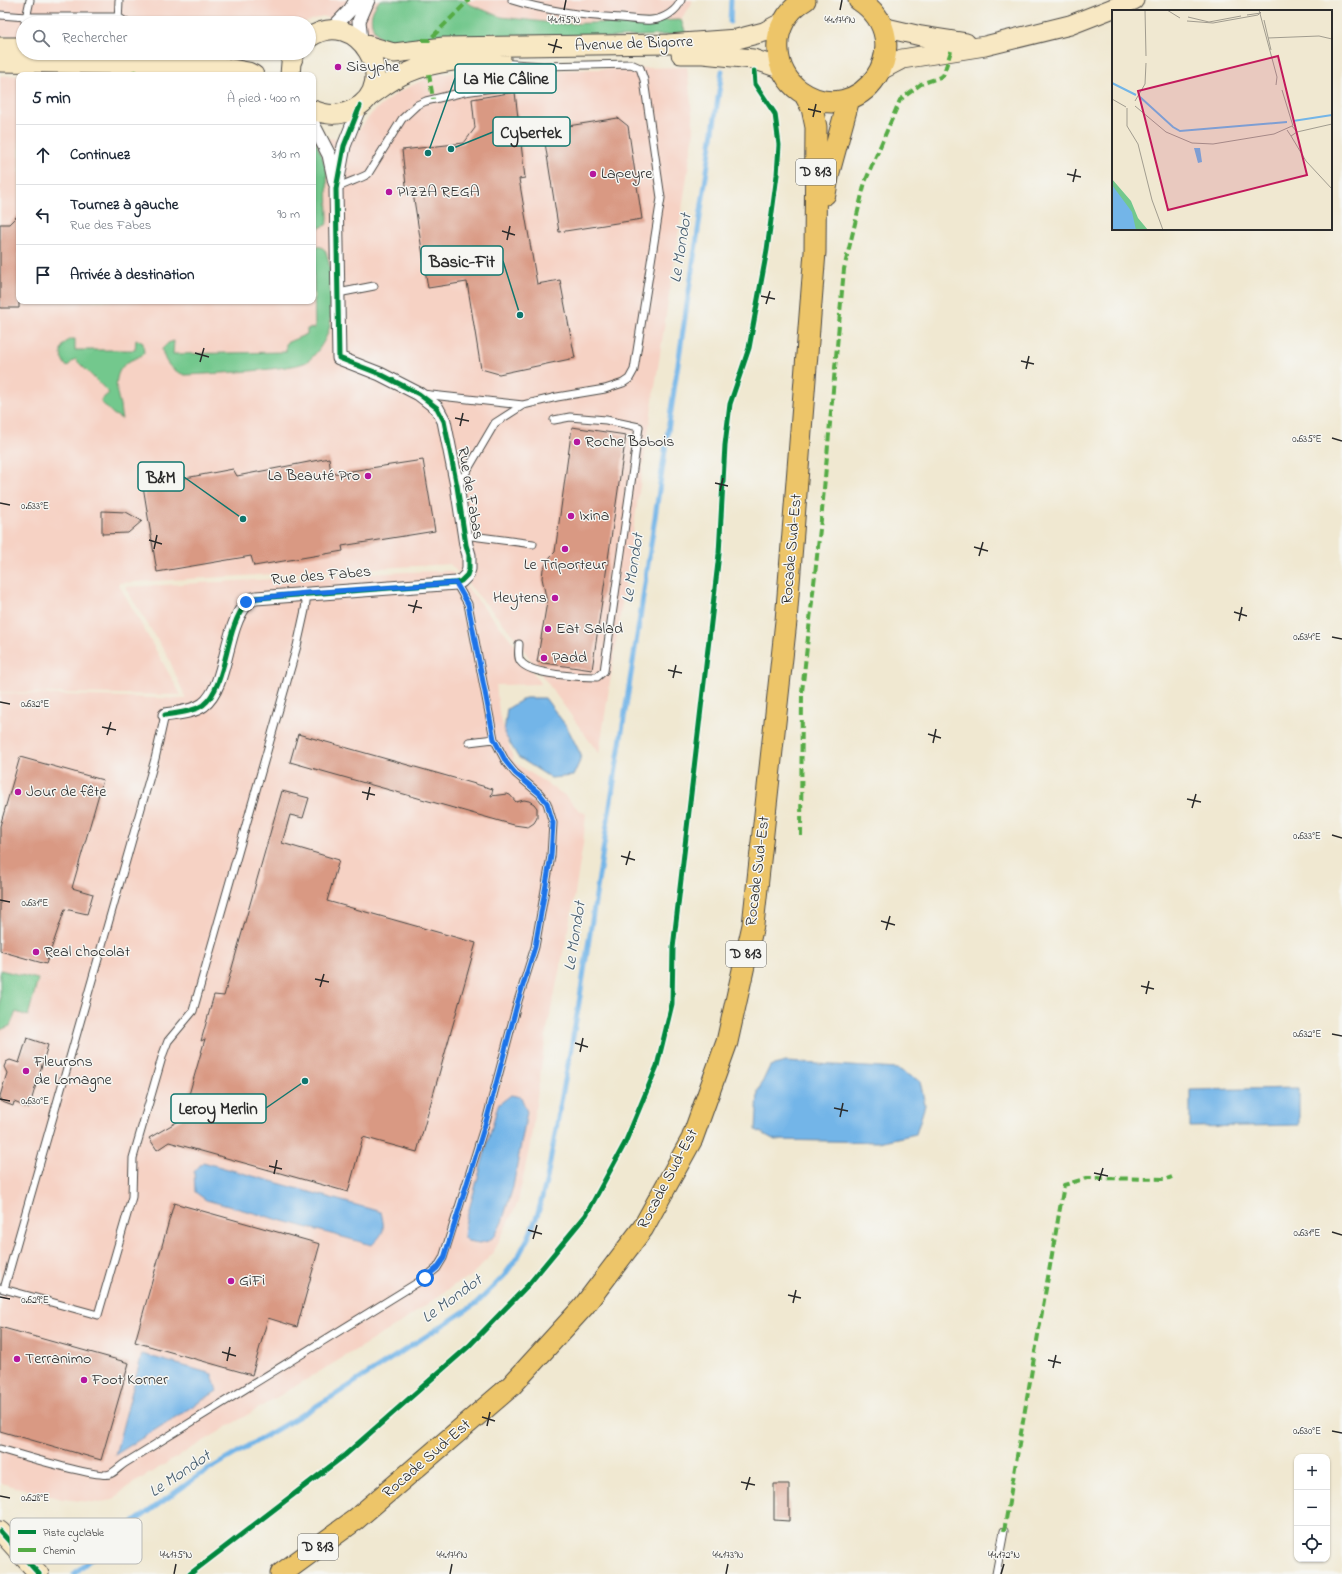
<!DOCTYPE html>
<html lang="fr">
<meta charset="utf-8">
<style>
:root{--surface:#fff;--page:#f6f6f7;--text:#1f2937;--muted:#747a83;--line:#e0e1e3}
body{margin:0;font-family:"Indie Flower",sans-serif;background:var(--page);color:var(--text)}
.controls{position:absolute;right:12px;bottom:12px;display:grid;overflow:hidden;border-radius:8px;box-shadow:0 1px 3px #0004}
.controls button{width:36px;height:36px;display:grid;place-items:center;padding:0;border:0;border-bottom:1px solid var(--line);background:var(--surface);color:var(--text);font:20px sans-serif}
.stop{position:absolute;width:12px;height:12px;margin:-9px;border:3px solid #1a73e8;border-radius:50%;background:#fff}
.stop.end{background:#1a73e8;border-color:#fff;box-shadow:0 1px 4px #0008}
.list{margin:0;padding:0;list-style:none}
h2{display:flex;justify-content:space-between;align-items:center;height:52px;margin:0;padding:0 16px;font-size:17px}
h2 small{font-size:13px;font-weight:400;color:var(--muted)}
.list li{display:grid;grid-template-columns:26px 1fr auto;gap:12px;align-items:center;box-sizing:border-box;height:60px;padding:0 16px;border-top:1px solid var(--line)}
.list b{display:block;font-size:15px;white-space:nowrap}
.list p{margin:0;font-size:13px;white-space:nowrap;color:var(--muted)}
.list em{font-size:13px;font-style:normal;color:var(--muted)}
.icon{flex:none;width:22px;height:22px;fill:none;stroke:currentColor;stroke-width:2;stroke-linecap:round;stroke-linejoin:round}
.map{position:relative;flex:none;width:1342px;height:1574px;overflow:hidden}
.search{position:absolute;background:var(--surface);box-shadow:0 1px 3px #0004;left:16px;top:16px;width:300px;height:44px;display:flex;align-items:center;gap:10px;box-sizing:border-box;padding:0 14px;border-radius:22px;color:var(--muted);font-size:15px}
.panel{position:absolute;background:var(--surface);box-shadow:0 1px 3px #0004;left:16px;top:72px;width:300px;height:232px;border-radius:8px}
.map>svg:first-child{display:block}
</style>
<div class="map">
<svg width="1342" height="1574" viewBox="0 0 1342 1574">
<rect width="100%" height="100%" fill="#f6f6f2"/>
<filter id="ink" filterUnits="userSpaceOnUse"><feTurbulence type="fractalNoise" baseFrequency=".025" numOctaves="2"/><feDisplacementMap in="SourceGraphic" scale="8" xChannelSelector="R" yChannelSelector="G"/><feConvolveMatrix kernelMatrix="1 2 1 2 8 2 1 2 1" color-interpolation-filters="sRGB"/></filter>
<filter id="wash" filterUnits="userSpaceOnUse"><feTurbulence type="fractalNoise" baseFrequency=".012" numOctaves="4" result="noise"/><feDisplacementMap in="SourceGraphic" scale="16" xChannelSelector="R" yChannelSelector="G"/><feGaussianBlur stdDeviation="0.9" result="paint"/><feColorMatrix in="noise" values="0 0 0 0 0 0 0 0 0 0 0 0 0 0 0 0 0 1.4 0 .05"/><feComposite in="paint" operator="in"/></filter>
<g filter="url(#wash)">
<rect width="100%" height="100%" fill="#f0e8d1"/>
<path fill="#f6d2c4" d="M0 0H692L691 5 681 20 664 25 453 33 374 38 347 24 322 16 303 23H23V35L0 36Z
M687 67 694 131 599 754 509 630 450 564 118 583 181 695 0 692V76L19 75V301H313V138L352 139 372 113 397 93 433 75 462 72Z
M197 71 230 75H32Z
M451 571 468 589 513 642 541 684 496 685 499 712 514 762 564 795 579 810 586 814 583 844 572 911 547 1029 530 1145 518 1202 493 1253 469 1278 460 1281 399 1324 127 1487 115 1498 100 1503 63 1499 0 1483V693L186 699 169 659 125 587 405 572Z"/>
<path fill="#73c88d" stroke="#4f7a5c" d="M380 0H465L469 4 501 17 562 24 681 20 686 34 549 40 405 42C401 43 394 44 390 43 378 40 369 26 372 14 373 9 377 4 380 0Z
M313 136 323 158 327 173 328 220 326 225 317 229H313V219H314Z
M313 246 321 247 325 250C332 265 330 284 330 301 330 309 332 317 330 325 328 337 318 353 308 361 297 370 205 374 185 375 171 370 165 364 162 349L168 343 174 341 173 354 286 352V343L307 334V329L315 328Z
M70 339H75V350H135L136 339 143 343 144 353C139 358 134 358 128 362 114 371 115 387 119 401 121 406 120 413 122 419L113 414 100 401 109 393 75 359 67 367C59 357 58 346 70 339Z
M0 970 38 979 28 1016 16 1012 10 1026 0 1030Z"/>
<path fill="#73b5e8" stroke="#4f708a" d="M525 698H545L567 727 581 755 579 763 573 776 551 778 518 757 504 733 507 709Z
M786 1062 898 1069 920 1081 925 1105 916 1134 878 1142 775 1140 756 1130 758 1091 770 1066Z
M1299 1088V1125L1190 1127V1090Z
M511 1095 521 1097 527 1112 513 1187 502 1222 495 1236 488 1241 479 1243 468 1241 464 1238 465 1224 498 1105Z
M203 1162 381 1212C385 1230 385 1232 372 1245L206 1200 195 1192 194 1172Z
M142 1354 212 1374 217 1391 115 1455Z"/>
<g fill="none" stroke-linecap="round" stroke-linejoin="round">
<path stroke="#73b5e8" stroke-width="5" d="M730 22 731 0
M74 1574 127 1527 198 1476 335 1395 477 1303 504 1276 519 1255 529 1236 538 1213 547 1178 578 1009 640 617 722 71"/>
</g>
<g id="blocks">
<path fill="#d99983" d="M515 92 525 178 519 179 537 284 560 280 575 358 499 374 481 369 467 282 428 288 413 193 407 194 402 150 464 143 475 128 472 99Z
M618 118 628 126 642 219 559 232 543 130Z
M19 214V308H0V224H9Z
M572 427 626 435 592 670 537 662 547 602 542 578 543 569 550 557 555 552Z
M329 458 331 474 423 460 435 531 342 546 343 551 254 566 251 556 157 572 143 486 233 469 237 476Z
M102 511 126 512 142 521 128 533 102 534Z
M298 734 493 789 491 796 507 794 510 795 516 802 524 800 529 801 534 804 537 808V818L534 823 528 827 514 825 290 762Z
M20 757 103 780 72 888 93 894 87 914 65 909 46 964 0 951V826Z
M282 791 309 798 303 818 290 815 282 843 339 860 327 901 476 943 417 1152 363 1137 348 1192 169 1142 157 1150 149 1138 182 1119 205 1039 201 1041 214 995 224 996Z
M27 1038 48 1045 29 1108 14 1102 13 1106 0 1101V1096L7 1073 4 1067 6 1062 10 1060 19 1063Z
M174 1203 320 1244 297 1327 268 1318 252 1375 135 1342Z
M0 1327 129 1363 101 1460 0 1431Z
M774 1484H789V1521L774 1520Z"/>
</g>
</g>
<g filter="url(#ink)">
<use href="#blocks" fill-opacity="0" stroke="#494744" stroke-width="1"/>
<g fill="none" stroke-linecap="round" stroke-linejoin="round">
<g stroke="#494744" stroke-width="9">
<path id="lane" d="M512 0C547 11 585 16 621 18 631 19 642 21 652 20 664 19 677 11 681 0
M0 15 26 17H118L127 23
M25 23 30 0
M118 23 119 0
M337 188C347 182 358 180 368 174L402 119 417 105 426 101 464 92 517 85
M338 293 374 286
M422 394 523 405
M458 486 495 423 523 405 557 397 605 389 623 383 629 379 634 370 661 198 644 80 640 68 631 64 543 66 500 63
M464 535 533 544
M519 644C519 649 517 658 521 662 531 675 580 677 597 677L604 671 639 427 606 420 570 417 554 420
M469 742 494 739
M0 1288 98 1315 132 1197 133 1158 163 1054 168 1041 193 1011 297 646 305 610 307 593
M4 1289 155 759 165 715
M0 1449C17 1454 99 1479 110 1474 115 1472 120 1466 125 1463L425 1278 437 1268 443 1258 487 1118 518 1001 535 947 551 856 553 823 547 803 540 794 515 773 506 762 494 739 468 604 456 583
M996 1574 1004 1531"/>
</g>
<g stroke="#494744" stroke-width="15">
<path id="street" d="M331 30 350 10 356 0
M361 41 359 21 368 0
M313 124 329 155 335 183
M165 715C177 713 193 712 203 705 228 686 224 629 246 604 248 601 253 599 256 598L456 583 461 581 467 575 469 569V555L466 545 457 486 444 421 437 408 419 394 380 374 339 358 336 189 344 146 360 106"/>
</g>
<g stroke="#494744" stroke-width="21">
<path id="secondary" d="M882 27 921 36 966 43
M309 38C357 4 403 84 354 109 340 116 328 116 313 110
M363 44 394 53 444 47 668 44 737 39 764 32 783 22
M0 47H23
M681 54H703L753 59 782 69
M0 62 216 66 248 72 254 75
M881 70 902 59 985 46 1070 25 1134 0
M290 75 291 63 295 53
M370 96C382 88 394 78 407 73 436 60 469 59 501 58
M0 1531 39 1574"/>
</g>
<g stroke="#494744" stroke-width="23">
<path id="primary" d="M805 0C787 10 776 30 778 51 779 67 787 82 800 91 860 133 923 42 859 0
M825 194 829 172 849 99
M281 1574 355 1520 511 1386 584 1306 643 1228 692 1139 727 1042 753 925 786 621 815 252 816 127 812 108 805 95"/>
</g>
<use href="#lane" stroke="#fff" stroke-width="7"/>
<use href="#street" stroke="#fff" stroke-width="13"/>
<use href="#secondary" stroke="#f8e8c3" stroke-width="19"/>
<use href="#primary" stroke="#edc569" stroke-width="21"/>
<path stroke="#54ab44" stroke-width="4" stroke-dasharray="8 4" stroke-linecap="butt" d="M422 40H429L469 0
M134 70 135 75
M429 74 433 99
M801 836 802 692 822 511 844 269 865 182 900 100 921 84 943 76 951 51
M1004 1531 1064 1185 1087 1178 1167 1179 1172 1177"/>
<g stroke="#f6f6f2" stroke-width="8">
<path id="cycleway" d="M165 715C177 713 193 712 203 705 228 686 224 629 246 604 248 601 253 599 256 598L456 583 461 581 467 575 469 569V555L466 545 457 486 444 421 437 408 419 394 380 374 339 358 336 189 344 146 360 106
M0 1531 39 1574
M190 1574 345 1455 469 1346 529 1284 586 1215 625 1143 657 1066 672 1004 673 948 719 554 725 445 730 404 749 348 767 250 777 175 779 145 775 114 755 84 754 71"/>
</g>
<use href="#cycleway" stroke="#00873e" stroke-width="5"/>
</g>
</g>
<g fill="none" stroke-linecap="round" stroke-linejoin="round" filter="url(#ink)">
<path stroke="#1a73e8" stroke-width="5" d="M246 602 256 598 307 593 456 583 468 604 494 739 506 762 515 773 540 794 547 803 553 823 551 856 535 947 518 1001 487 1118 444 1258 437 1268 425 1278"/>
</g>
<path fill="none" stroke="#2b2b2b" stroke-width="1.5" d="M564 10 566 0M840 10 842 0M548 44 562 48M553 53 557 39M808 109 821 112M813 117 816 104M1067 174 1081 177M1073 182 1076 169M502 231 515 235M507 240 510 226M761 296 775 299M766 304 770 291M195 353 209 357M1021 361 1034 364M200 362 204 348M1026 369 1029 356M455 418 469 421M460 426 463 413M1332 438 1342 441M715 483 728 486M720 491 723 478M0 503 10 505M149 540 162 544M974 547 988 551M154 549 157 535M979 556 983 542M408 605 422 608M1234 612 1247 616M413 613 417 600M1239 621 1242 607M1332 637 1342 639M668 670 682 673M673 678 676 665M0 702 10 704M102 727 116 730M928 734 941 738M107 735 111 722M933 743 936 729M362 792 375 795M1187 799 1201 802M367 800 370 787M1192 808 1196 794M1332 835 1342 838M621 856 635 860M626 865 630 851M0 900 10 902M881 921 895 925M886 930 890 916M315 979 329 982M1141 986 1154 989M320 987 324 974M1146 994 1149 981M1332 1034 1342 1036M575 1043 588 1047M580 1052 583 1038M0 1099 10 1101M834 1108 848 1111M840 1117 843 1103M269 1166 282 1169M1094 1173 1108 1176M274 1174 277 1160M1099 1181 1103 1168M528 1230 542 1234M1332 1232 1342 1235M533 1239 537 1225M788 1295 801 1298M0 1297 10 1299M793 1303 796 1290M222 1352 236 1356M1048 1360 1061 1363M227 1361 230 1347M1053 1368 1056 1355M482 1417 495 1421M487 1426 490 1412M1332 1431 1342 1433M741 1482 755 1485M746 1490 750 1477M0 1496 10 1498M174 1574 176 1564M450 1574 452 1564M726 1574 728 1564M1001 1574 1004 1564"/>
<g fill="#b5179e" stroke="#f6f6f2" stroke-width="1.5">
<circle cx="338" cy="67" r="4"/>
<circle cx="593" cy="174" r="4"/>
<circle cx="389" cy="192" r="4"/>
<circle cx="577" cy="442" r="4"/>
<circle cx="368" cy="476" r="4"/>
<circle cx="571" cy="516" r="4"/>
<circle cx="565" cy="549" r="4"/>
<circle cx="555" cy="598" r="4"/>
<circle cx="548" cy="629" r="4"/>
<circle cx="544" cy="658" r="4"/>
<circle cx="18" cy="792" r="4"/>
<circle cx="36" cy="952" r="4"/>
<circle cx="26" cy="1071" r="4"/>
<circle cx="231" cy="1281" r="4"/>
<circle cx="17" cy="1359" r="4"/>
<circle cx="84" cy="1380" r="4"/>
</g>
<g text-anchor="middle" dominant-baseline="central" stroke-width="3" stroke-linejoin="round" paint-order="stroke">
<g fill="#f6f6f2" stroke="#686867" stroke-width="1">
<rect x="796" y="159" width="40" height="26" rx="3"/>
<rect x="726" y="941" width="40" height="26" rx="3"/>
<rect x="298" y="1534" width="40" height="26" rx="3"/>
</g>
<g font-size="15" font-weight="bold" fill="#2b2b2b">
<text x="816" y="172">D 813</text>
<text x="746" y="954">D 813</text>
<text x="318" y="1547">D 813</text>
</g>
<g font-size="16" fill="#2b2b2b" stroke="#f6f6f2">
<text transform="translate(634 44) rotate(-2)">Avenue de Bigorre</text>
<text transform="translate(470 493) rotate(80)">Rue de Fabas</text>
<text transform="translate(792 549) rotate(-85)">Rocade Sud-Est</text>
<text transform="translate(321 576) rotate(-5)">Rue des Fabes</text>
<text transform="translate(758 871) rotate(-83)">Rocade Sud-Est</text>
<text transform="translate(668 1179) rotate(-62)">Rocade Sud-Est</text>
<text transform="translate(427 1459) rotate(-41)">Rocade Sud-Est</text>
</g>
<g font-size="16" fill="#2b2b2b" stroke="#f6f6f2" text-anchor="start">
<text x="346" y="67">Sisyphe</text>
<text x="601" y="174">Lapeyre</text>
<text x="397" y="192">PIZZA REGA</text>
<text x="585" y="442">Roche Bobois</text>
<text x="360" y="476" text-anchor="end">La Beauté Pro</text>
<text x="579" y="516">Ixina</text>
<text x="565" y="565" text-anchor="middle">Le Triporteur</text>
<text x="547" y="598" text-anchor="end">Heytens</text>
<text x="556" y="629">Eat Salad</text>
<text x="552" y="658">Padd</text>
<text x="26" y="792">Jour de fête</text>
<text x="44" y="952">Real chocolat</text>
<text x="34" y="1062">Fleurons<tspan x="34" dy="18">de Lomagne</tspan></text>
<text x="239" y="1281">GiFi</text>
<text x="25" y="1359">Terranimo</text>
<text x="92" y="1380">Foot Korner</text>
</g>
<g font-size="17" font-style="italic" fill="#445b6d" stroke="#f6f6f2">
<text transform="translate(681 248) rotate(-81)">Le Mondot</text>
<text transform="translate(633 568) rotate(-81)">Le Mondot</text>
<text transform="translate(575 936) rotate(-81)">Le Mondot</text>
<text transform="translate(452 1299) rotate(-36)">Le Mondot</text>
<text transform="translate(180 1474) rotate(-34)">Le Mondot</text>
</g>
</g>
<g transform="translate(1112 10)">
<rect width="220" height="220" fill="#f0e8d1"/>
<path d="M0 169 19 191 26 208 36 220H0Z" fill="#73c88d"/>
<path d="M82 138H88L90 152 86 153ZM0 175 20 202 24 220H0Z" fill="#73b5e8"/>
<path fill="none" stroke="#73b5e8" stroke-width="2" d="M0 73 24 85M28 87 61 117 68 121 175 112M181 111 220 105"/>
<path fill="none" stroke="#a19c8f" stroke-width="1" d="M33 0 34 46M55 0 68 8M147 0 165 67 164 75M135 5 149 3M76 7 97 12 129 6M152 10 159 40M75 11 101 13 146 5 149 2M156 28 207 26 220 29M170 80 181 116M0 89 14 97M23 91 33 74 34 53M23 96 54 122 80 133 101 134 162 124 180 116 185 122 179 126 175 120M15 98V116L26 134 40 190 51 220M185 122 220 114M179 126 194 151 220 179"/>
<path fill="#c2185b" fill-opacity="0.15" stroke="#c2185b" stroke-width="2" d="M166 46 195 165 56 200 26 81Z"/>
<rect width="220" height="220" fill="none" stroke="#2b2b2b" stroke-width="2"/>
</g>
<rect x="10" y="1518" width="132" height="46" rx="6" fill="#f6f6f2" stroke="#b9b9b6" stroke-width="1"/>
<rect x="18" y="1530" width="18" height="4" fill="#00873e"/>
<rect x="18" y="1548" width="18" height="4" fill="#54ab44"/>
<g font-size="11" fill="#2b2b2b">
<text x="43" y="1536">Piste cyclable</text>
<text x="43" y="1554">Chemin</text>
</g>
<g font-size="10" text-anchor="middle" fill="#2b2b2b" stroke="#f6f6f2" stroke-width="3" stroke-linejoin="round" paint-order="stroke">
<text x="564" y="23">44.175°N</text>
<text x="840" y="23">44.174°N</text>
<text x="1307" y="442">0.635°E</text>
<text x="35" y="509">0.633°E</text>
<text x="1307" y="640">0.634°E</text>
<text x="35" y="707">0.632°E</text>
<text x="1307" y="839">0.633°E</text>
<text x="35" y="906">0.631°E</text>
<text x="1307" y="1037">0.632°E</text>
<text x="35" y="1104">0.630°E</text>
<text x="1307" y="1236">0.631°E</text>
<text x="35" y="1303">0.629°E</text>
<text x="1307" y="1434">0.630°E</text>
<text x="35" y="1501">0.628°E</text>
<text x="176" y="1558">44.175°N</text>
<text x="452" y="1558">44.174°N</text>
<text x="728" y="1558">44.173°N</text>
<text x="1004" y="1558">44.172°N</text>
</g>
<path fill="none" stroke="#0f766e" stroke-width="1.5" d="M428 153L455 78M451 149L493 132M520 315L503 261M243 519L184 477M305 1081L266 1108"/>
<g fill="#0f766e" stroke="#f6f6f2" stroke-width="1.5">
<circle cx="428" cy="153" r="4"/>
<circle cx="451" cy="149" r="4"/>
<circle cx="520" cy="315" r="4"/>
<circle cx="243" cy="519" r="4"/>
<circle cx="305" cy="1081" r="4"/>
</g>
<g fill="#f6f6f2" stroke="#0f766e" stroke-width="1.5">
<rect x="455" y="64" width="101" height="29" rx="4"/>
<rect x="493" y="117" width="77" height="29" rx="4"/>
<rect x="421" y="246" width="82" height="29" rx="4"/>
<rect x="138" y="462" width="46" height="29" rx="4"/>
<rect x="171" y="1094" width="95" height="29" rx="4"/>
</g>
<g font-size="17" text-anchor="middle" font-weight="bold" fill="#2b2b2b">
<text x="506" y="84">La Mie Câline</text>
<text x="531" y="138">Cybertek</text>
<text x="462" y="267">Basic-Fit</text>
<text x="161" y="483">B&amp;M</text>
<text x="218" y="1114">Leroy Merlin</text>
</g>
</svg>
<div class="controls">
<button>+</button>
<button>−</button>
<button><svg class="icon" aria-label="locate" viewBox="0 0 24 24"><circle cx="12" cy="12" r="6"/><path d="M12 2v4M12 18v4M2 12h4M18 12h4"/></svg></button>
</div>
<div class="stop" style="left:425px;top:1278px"></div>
<div class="stop end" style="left:246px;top:602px"></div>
<div class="search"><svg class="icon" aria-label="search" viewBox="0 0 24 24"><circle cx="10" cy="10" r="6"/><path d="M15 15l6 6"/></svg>Rechercher</div>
<section class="panel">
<h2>5 min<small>À pied · 400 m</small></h2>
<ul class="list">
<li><svg class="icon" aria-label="ahead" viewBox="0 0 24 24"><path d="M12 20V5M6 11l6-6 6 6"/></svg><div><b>Continuez</b></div><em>310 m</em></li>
<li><svg class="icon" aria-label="left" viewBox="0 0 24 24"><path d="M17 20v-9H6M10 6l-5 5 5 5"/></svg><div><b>Tournez à gauche</b><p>Rue des Fabes</p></div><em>90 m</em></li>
<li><svg class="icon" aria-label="arrive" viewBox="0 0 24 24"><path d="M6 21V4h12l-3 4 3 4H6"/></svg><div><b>Arrivée à destination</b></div></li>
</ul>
</section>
</div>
